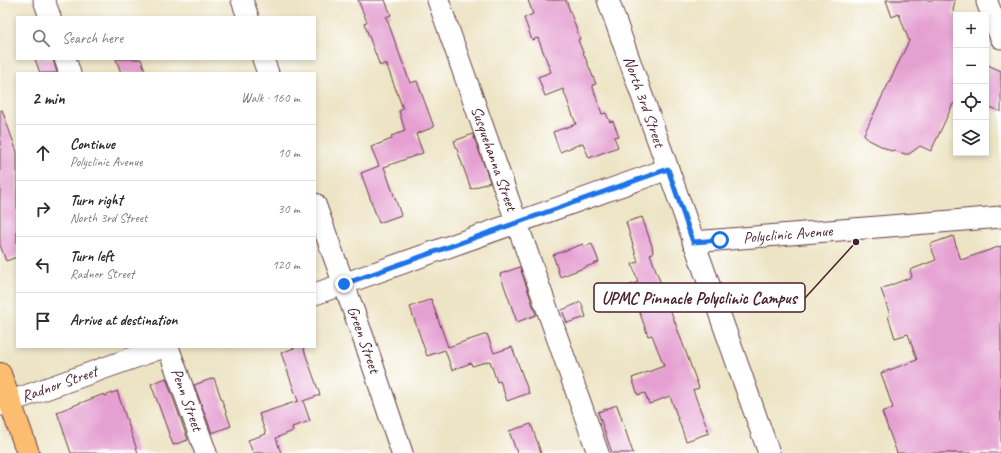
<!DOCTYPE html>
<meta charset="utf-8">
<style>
:root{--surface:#fff;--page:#f2f2f3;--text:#2b2b33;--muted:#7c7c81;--line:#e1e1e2}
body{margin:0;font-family:Caveat,sans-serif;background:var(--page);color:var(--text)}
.controls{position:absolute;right:12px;top:12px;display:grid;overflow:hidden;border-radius:0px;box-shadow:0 2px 6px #0003}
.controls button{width:36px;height:36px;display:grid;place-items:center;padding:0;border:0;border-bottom:1px solid var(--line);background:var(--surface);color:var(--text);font:20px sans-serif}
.stop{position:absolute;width:12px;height:12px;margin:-9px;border:3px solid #1a73e8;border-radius:50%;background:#fff}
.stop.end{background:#1a73e8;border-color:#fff;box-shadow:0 1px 4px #0008}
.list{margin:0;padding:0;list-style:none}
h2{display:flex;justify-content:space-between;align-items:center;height:52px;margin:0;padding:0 16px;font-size:17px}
h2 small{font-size:13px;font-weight:400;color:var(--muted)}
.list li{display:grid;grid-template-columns:26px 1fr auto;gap:12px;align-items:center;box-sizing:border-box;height:56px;padding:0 16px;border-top:1px solid var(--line)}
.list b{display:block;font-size:15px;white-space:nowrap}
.list p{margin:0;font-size:13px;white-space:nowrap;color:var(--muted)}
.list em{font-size:13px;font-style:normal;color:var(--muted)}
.icon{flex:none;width:22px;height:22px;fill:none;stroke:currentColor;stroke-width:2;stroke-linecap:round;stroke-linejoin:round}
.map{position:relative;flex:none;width:1001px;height:453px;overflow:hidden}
.search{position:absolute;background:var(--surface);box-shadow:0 2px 6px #0003;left:16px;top:16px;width:300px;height:44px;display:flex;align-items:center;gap:10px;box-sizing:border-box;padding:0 14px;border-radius:0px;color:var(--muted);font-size:15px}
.panel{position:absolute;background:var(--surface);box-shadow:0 2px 6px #0003;left:16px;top:72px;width:300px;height:276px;border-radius:0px}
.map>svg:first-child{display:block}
</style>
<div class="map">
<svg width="1001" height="453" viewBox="0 0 1001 453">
<rect width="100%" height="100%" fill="#fff"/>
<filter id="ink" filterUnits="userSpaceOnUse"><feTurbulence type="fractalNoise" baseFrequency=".025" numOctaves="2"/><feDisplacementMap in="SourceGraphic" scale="8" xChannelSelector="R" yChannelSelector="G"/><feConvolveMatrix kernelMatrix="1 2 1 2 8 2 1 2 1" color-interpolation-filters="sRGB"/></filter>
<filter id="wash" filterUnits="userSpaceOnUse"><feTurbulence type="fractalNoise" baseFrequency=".012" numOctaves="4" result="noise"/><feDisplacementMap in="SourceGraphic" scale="16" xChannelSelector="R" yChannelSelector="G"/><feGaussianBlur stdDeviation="0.9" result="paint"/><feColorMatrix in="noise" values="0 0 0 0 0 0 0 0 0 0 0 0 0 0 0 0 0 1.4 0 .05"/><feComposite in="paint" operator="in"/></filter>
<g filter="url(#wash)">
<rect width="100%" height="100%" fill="#ede4c5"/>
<g id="blocks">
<path fill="#e5a0d2" d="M358 0H385L391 15 386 17 410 83 417 81 434 127 416 134 423 153 384 167 401 215 379 223 361 173 379 166 371 147 392 139 391 136 405 131 399 111 403 109 386 63 380 66 364 23 367 22Z
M528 0H566L580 39 578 40 596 84 592 85 602 114 606 113 610 122 613 121 619 136 614 137 618 147 589 158 583 143 560 152 553 132 576 124 563 89 545 96 538 77 551 72 538 38 532 40 524 18 533 14Z
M886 0H955L953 11 956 20V103L953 104 931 151 920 146 909 154H905L893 150 891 151 867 139 864 134 909 41 899 14 892 17Z
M35 59H53L57 73H40Z
M116 59H141L146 73H121Z
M986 64 1001 71V112L986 105Z
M2 110 17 152V257L6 261 0 245V111Z
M473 134 490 182 471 189 454 141Z
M642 217 652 246 653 253 650 254 699 388 693 390 709 433 686 441 670 396 649 404 645 393 638 395 632 378 664 366 652 335 648 336 630 285 638 282 632 264 638 262 626 222Z
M953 236 961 260 1001 246V453H897L882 412 893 408 881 373 917 360 908 334 895 338 888 316 890 315 881 289 912 277 910 270 936 260 930 244Z
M583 244 584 247 592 244 599 262 560 277 553 255Z
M520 267 536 315 517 322 500 274Z
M431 299 448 347 487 334 494 353 512 347 529 393 507 401 500 381 497 382 490 361 472 366 471 363 452 370 445 350 427 356 410 307Z
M581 302 586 317 567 323 562 310Z
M297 347H303L320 395 303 401 310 421 292 427 293 431 276 438 281 453H253L248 440 266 434 259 414 298 401 281 353Z
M166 378 188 440 173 445 151 384Z
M214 378 231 426 212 433 194 385Z
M117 391 138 453H71L57 412 104 394 105 396Z
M617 405 633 453H612L598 412Z
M531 424 541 453H517L509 431Z"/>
</g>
</g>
<g filter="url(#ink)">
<use href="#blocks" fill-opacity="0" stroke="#623d42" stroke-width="1"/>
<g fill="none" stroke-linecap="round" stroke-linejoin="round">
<g stroke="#623d42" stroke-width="23">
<g id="minor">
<path d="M44 0 50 17"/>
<path d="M242 0 248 17"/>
<path id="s1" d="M438 0 598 453"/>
<path id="s2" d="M608 0 769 453"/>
<path d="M987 2 1001 38"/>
<path d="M65 59 70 73"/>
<path d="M263 59 268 73"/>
<path id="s3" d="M315 204 368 351 402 453"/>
<path id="s4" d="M693 242 1001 217"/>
<path d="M315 294 668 169"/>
<path id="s5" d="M168 347 206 453"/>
<path id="s6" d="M0 405 164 347"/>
</g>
</g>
<g stroke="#623d42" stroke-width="24">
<path id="major" d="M0 374 28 453"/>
</g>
<use href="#minor" stroke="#fff" stroke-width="21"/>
<use href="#major" stroke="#fcbd6f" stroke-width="22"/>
</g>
</g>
<g fill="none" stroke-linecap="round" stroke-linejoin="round" filter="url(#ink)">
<path stroke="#1a73e8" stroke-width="5" d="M344 284 668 169 693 242 720 240"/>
</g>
<g text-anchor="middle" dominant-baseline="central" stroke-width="3" stroke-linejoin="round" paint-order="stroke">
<g font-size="16" fill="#4a1f2b" stroke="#fff">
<text stroke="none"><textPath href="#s2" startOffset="108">North 3rd Street</textPath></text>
<text stroke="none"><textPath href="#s1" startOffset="168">Susquehanna Street</textPath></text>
<text stroke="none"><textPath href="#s4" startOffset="95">Polyclinic Avenue</textPath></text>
<text stroke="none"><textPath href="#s3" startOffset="144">Green Street</textPath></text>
<text stroke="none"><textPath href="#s6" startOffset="63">Radnor Street</textPath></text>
<text stroke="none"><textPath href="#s5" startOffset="56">Penn Street</textPath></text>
</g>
</g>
<path fill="none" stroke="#4a1f2b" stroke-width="1.5" d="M856 242L805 298"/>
<circle fill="#4a1f2b" stroke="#fff" stroke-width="1.5" cx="856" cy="242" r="4"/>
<rect fill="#fff" stroke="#4a1f2b" stroke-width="1.5" x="594" y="283" width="211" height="29" rx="4"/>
<g font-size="17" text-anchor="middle" font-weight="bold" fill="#4a1f2b">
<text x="699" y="304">UPMC Pinnacle Polyclinic Campus</text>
</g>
</svg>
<div class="controls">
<button>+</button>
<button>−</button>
<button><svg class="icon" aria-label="locate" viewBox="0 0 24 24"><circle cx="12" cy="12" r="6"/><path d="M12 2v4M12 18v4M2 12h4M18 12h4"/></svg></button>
<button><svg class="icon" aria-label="layers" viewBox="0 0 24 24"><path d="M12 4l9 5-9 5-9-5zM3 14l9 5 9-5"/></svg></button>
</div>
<div class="stop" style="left:720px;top:240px"></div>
<div class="stop end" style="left:344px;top:284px"></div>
<div class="search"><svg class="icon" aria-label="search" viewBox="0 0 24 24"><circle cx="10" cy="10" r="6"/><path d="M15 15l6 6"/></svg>Search here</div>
<section class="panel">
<h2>2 min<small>Walk · 160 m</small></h2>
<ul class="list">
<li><svg class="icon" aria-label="ahead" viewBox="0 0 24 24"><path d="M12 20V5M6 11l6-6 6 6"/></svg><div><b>Continue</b><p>Polyclinic Avenue</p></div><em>10 m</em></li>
<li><svg class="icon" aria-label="right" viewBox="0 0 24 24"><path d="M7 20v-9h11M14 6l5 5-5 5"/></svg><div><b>Turn right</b><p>North 3rd Street</p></div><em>30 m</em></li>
<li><svg class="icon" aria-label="left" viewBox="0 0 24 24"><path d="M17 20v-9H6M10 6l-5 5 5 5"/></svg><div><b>Turn left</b><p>Radnor Street</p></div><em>120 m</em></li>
<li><svg class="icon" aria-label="arrive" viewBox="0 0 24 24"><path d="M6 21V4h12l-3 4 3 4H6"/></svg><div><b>Arrive at destination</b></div></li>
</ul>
</section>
</div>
